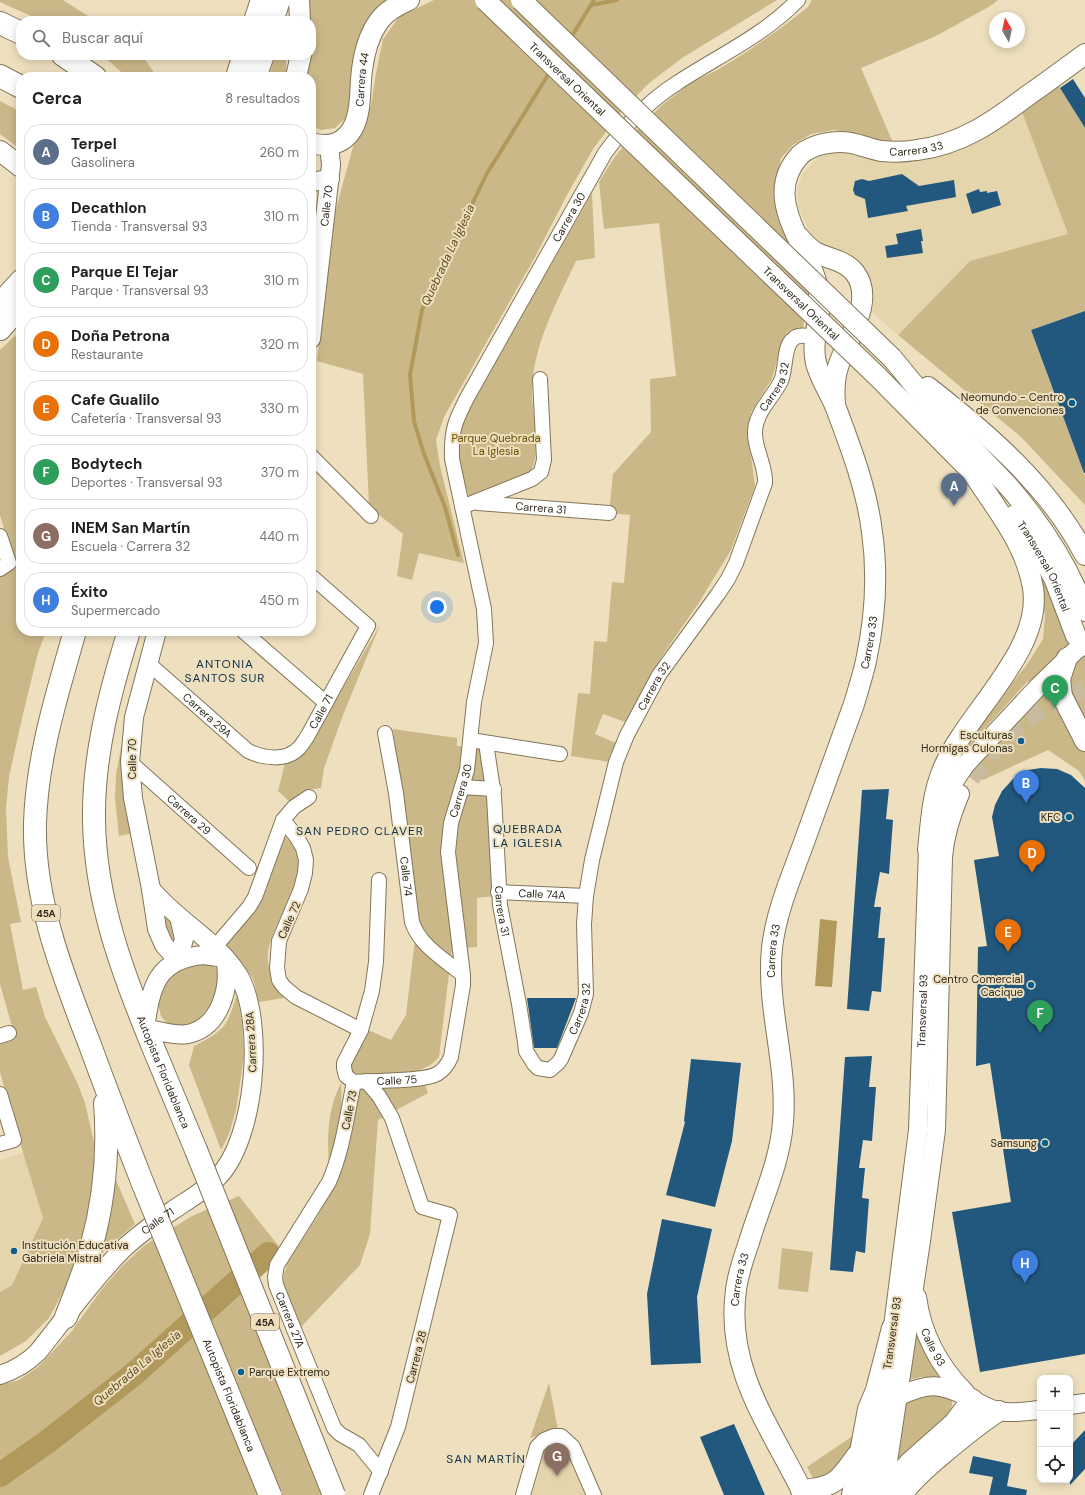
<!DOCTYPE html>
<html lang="es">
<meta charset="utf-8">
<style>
:root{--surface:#fff;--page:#f6f6f6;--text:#202124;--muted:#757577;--line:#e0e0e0;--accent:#095f90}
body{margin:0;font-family:"DM Sans",sans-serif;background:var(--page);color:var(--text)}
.controls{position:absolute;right:12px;bottom:12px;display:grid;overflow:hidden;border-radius:8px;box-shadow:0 2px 10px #0003}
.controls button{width:36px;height:36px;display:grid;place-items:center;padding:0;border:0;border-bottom:1px solid var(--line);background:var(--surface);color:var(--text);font:20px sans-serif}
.compass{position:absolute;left:989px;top:12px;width:36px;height:36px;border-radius:50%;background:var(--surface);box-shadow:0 2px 10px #0003;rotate:351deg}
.you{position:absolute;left:437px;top:607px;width:14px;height:14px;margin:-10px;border:3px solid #fff;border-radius:50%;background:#1a73e8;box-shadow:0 0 0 6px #1a73e833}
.badge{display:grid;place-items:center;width:26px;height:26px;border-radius:50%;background:var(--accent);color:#fff;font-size:13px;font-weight:700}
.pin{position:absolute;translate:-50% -33px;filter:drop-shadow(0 1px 2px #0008)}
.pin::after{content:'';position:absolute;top:21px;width:14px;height:12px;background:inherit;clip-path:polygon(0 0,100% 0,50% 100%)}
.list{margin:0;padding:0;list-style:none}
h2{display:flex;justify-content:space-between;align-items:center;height:52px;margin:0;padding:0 16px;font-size:17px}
h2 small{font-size:13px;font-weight:400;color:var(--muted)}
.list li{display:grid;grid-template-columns:26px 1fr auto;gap:12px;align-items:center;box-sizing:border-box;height:56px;margin:0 8px 8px;padding:0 8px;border:1px solid var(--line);border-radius:16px}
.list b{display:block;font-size:15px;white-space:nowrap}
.list p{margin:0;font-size:13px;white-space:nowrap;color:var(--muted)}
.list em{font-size:13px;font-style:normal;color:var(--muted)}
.icon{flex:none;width:22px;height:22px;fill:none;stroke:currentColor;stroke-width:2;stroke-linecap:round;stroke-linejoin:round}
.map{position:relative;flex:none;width:1085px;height:1495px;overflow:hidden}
.search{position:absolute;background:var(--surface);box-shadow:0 2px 10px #0003;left:16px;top:16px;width:300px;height:44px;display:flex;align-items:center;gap:10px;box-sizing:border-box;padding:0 14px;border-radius:16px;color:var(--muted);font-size:15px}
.panel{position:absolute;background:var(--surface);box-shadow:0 2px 10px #0003;left:16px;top:72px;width:300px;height:564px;border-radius:16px}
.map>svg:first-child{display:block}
</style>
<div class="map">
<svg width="1085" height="1495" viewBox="0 0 1085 1495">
<rect width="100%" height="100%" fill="#eee0bf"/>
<path fill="#e5d5ad" d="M1022 112 1069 234 970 261 898 335 871 311 872 295 867 275 858 262 846 252 824 245 809 232 799 209 797 191 802 174 819 157 835 152 853 154 886 163 923 160 962 149 999 129Z
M23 1153 43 1218 12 1285 0 1292V1160Z
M556 1446 561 1447 571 1462 585 1495H532L544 1453 550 1448Z"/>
<path fill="#cbb889" d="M0 0H63L96 21H42L0 2Z
M306 0H390L351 101 347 117 335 128 321 130 311 125V77H302L307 55H311V21H308Z
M434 0H777L682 58 648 84 621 112 593 149 567 195 535 257 444 417 436 440 440 466 464 563 419 553 412 580 397 576 403 534 369 507 363 374 317 361 334 216 353 147 371 105 376 73 383 39 399 17Z
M812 0H998L992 5 936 36 861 68 893 143 858 134 834 130 811 134 793 145 781 158 776 184 778 219 795 252 808 283 803 329H793L787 332 781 345 772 379 751 412 748 433 755 486 731 550 698 604 662 656 625 722 603 714 595 734 616 743 610 762 571 756 578 693 590 694 594 641 607 642 612 582 624 583 630 515 609 513 613 474 651 432 650 379 676 376 659 223 604 229 599 182 614 158 636 131 661 106 689 84 719 69 748 51 781 28 808 7Z
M102 55H142L157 77H127Z
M277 55H283L286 59V77H269L274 59Z
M1058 85 1085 128V311L1031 330 1085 476V505L1021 437 898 335 970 261 1068 234 1022 112Z
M0 101 21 112V150L0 134Z
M592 193 595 258 576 261C556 304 531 348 532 397 533 415 541 455 531 470 529 472 526 474 524 475L469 497 459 462 457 442 465 416Z
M21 330V631H46L38 653 23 714 9 777 6 808 8 857 21 922 10 924 23 990 36 987 45 1017 77 1082 85 1103 94 1142 95 1175 87 1219 68 1282 49 1318 26 1341 0 1356V1292L12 1285 43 1218 23 1153 0 1072V1043L15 1037 0 984V576L15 566 0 515V350Z
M1040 571 1066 631 1076 636 1085 630V781L1079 771 1048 750 983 780 970 767 1036 697 1028 681 963 752 994 706 1028 663 1043 639 1045 616Z
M380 625 343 715 324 768 321 788 307 790 290 802 278 791 285 763 304 751 319 729Z
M393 729 457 738V746L482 748 489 802 495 896 477 898V947L452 949 439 1057 432 1064 420 1070 428 1093 378 1120 370 1234 360 1265 301 1327 283 1285 284 1274 288 1262 317 1217 333 1188 361 1075 352 1071V1059L368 1030 391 1040 406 1015 417 922Z
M123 738 124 768 134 833 119 836 115 799 116 774Z
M281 834C325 861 272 918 268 952 266 971 275 983 284 998L259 1002 253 979 243 964 225 943Z
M160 910 171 918 180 945 169 943Z
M187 962 212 964 216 968 220 975V995L197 1026H169L161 1016 158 1004 164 980Z
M237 994 242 1022 244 1056 236 1110 229 1134 221 1150 189 1065 194 1046C225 1030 227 1027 237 994Z
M341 1083C343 1112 338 1140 329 1168 327 1137 327 1111 341 1083Z
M112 1171 135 1224 104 1251 92 1267Z
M239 1196 281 1249 258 1280 345 1495H0V1385L19 1380 38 1367 72 1331 102 1289 123 1265 145 1245 192 1216Z
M782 1248 813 1252 808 1292 778 1289Z
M916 1327 942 1378 921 1377 909 1380Z
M549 1383 558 1430 530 1438Z
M933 1391 952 1400V1405L950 1414 896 1466 902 1410 907 1402Z
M854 1435 851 1448 839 1468 815 1482 807 1467Z"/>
<path fill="#b1995c" d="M820 919 837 921 832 987 815 986Z"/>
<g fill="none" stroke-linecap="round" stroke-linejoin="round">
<path stroke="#b1995c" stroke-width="4" d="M591 5 617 0
M570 39 594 0
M458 555 445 507 424 454 414 421 410 375 422 310 486 175 551 70"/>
<path stroke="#b1995c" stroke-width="24" d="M0 1475 47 1442 134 1374 268 1254"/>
</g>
<path fill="#22587e" d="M1073 79 1085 98V128L1060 88Z
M902 174 919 186 954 180 956 197 906 206 908 211 868 218 865 199 855 195 853 190 855 181 862 179 869 181Z
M979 189 980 192 987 191V193L997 191 1001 205 972 214 966 194Z
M921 229 923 241H921L923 253 887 258 885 246 898 244 896 234Z
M1085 311V473H1084L1031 330Z
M1041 768 1057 769 1071 775 1085 788V1354L980 1372 952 1212 1011 1202 990 1063 976 1066 978 947 987 946 974 860 999 856 992 817 995 805 1002 791 1013 779 1028 770Z
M889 789 886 819 893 820 889 874 880 872 874 907H881L878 938H885L881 992 872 991 869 1011 847 1009 862 790Z
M527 998H576L557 1048H534Z
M872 1056 869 1087H876L872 1141 863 1140 859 1168H865L862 1198 869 1199 865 1253 856 1251 853 1272 830 1270 845 1057Z
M691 1059 741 1063 732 1141 715 1207 666 1195 685 1122 684 1121Z
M662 1219 712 1229 697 1297 701 1363 651 1365 647 1294Z
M734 1424 765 1495H724L700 1437Z
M1085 1430V1469L1070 1485V1446Z
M973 1456 1011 1464 1007 1486 1027 1490 1026 1495H989L993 1477 969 1473Z"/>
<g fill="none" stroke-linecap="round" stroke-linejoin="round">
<path stroke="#c8bb9e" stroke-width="18" stroke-dasharray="18 9" stroke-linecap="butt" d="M971 778C989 756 1008 732 1032 716 1049 705 1066 697 1085 690"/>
<path stroke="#c8bb9e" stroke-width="20" stroke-dasharray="20 10" stroke-linecap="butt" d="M1076 636 1085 662
M1083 691 1085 689"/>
<g stroke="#827658" stroke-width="16">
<g id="minor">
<path d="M311 456 371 516"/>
<path id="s1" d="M478 503 609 513"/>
<path d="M462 507 532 479 541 472 544 460 540 379"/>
<path d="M0 536 9 563 0 569"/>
<path d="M243 631 326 703"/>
<path id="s2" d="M148 663 248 751C263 758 286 762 299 748 302 745 304 741 307 737L368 626 311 576"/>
<path id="s3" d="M385 733 396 793 412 922C420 946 444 959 463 975"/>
<path d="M477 741 560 754"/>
<path id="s4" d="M486 743 494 796 500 905 519 1004 525 1042 526 1051 534 1064 538 1068 550 1070 558 1063 561 1059 581 1013 586 994 584 924 586 896 592 860 616 762 627 735 659 675 718 594 728 579 736 563 765 483C766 467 756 452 755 435 754 413 772 399 781 381 786 369 784 347 792 340 798 333 808 336 815 338"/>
<path id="s5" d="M130 762 249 868"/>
<path d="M462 787 494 789"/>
<path d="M283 820 296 836 303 848 306 860 305 873 301 889 279 941 277 968 279 980 284 987 296 997 361 1030"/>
<path id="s6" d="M498 892 586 896"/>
<path d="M214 948 249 907 255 897 283 820 294 807 309 797"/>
<path d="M0 1036 9 1033"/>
<path d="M366 1081 379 1096 392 1118 422 1207 450 1215 398 1427 371 1495"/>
<path id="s7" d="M354 1082C373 1080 423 1082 437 1074 444 1070 448 1064 451 1057L463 985V975L448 852 451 823 467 770 474 702 486 643 484 609 452 459C451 430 455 421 468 396L605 153C624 127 649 101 677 83 718 56 763 36 798 0"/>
<path id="s8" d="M354 1082C347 1115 343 1150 329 1182L277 1265 275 1277 276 1285 334 1428 340 1434 359 1445 381 1472"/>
<path d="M354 1082 346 1076 344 1068V1063L361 1030 372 991 376 962 379 880"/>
<path d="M0 1094 14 1140 0 1144"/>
<path d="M523 1495 537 1447 544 1440 554 1436H561L573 1447 594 1495"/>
</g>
</g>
<g stroke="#827658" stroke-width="20">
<g id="tertiary">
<path d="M311 182 330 179"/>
<path id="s9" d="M311 339 331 165 329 145"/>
<path d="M157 631 134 717 130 762 133 798 151 889 157 929 164 945 178 960 184 939 179 917"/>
<path d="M204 955 225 958C231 986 221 1027 188 1034 175 1036 159 1031 145 1028 151 987 156 959 204 955Z"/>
<path id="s10" d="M917 1297C922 1334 939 1366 966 1393"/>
<path id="s11" d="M891 1342 918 1130 928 850C934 818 947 789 967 763L1038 687 1075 651 1085 644"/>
<path id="s12" d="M0 1375C15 1370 27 1363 38 1352 66 1317 92 1280 123 1249 139 1234 156 1222 173 1210 188 1200 204 1191 217 1178 256 1140 265 1022 239 976 218 941 177 921 151 889"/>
<path d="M897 1397C927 1383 940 1382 969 1398 979 1403 987 1408 997 1411 1010 1414 1027 1411 1040 1410"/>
<path d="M1070 1405 1085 1403"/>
<path d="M869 1495 886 1375"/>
<path d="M883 1495 921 1241 936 1130 943 857C945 834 951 815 960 794"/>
</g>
</g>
<g stroke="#827658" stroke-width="22">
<g id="secondary">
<path d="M299 0 300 21"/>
<path d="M296 77 301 55"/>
<path id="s13" d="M311 143C336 150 353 138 358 113 361 99 360 84 362 70 364 53 369 35 379 21 386 11 398 5 409 0"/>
<path d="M0 151 21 167"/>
<path d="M799 237C804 243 809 248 815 252 828 259 845 260 855 273 876 301 846 340 838 367 834 379 834 391 835 404"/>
<path d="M892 358C909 378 925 399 943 419 965 442 988 464 1009 487 1041 524 1068 565 1085 611"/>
<path d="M876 375 982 482"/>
<path d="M928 387C988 434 1049 486 1085 555"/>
<path id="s14" d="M1015 515 1030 536 1054 578 1076 636"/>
<path d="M1067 658 1060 679 1062 696 1085 741"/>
<path d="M928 850C931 822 932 795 943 769 966 713 1043 651 1033 588 1026 544 996 509 973 473"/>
<path d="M801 1490C834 1488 839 1481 857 1455"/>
<path id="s15" d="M804 1495C771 1427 725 1370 736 1290 738 1273 744 1257 749 1242 761 1202 780 1163 783 1122 788 1064 766 1007 772 948 776 912 791 878 803 845 820 798 837 751 854 704 858 690 863 675 866 661 875 619 878 574 872 532 867 490 851 448 836 408 830 393 820 379 816 363 810 338 824 313 818 288 809 245 760 198 800 155 812 144 835 140 851 143 861 145 871 149 881 151 892 152 905 152 917 150 960 145 993 122 1027 96 1047 82 1066 68 1085 54"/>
<path d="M852 1495 868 1409 876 1390 892 1328"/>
<path d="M901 1495 900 1479 902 1471 909 1463 954 1423 972 1399C980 1415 979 1418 969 1432"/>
<path d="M902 1495C911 1481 925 1470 937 1459 957 1442 977 1425 999 1411"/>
</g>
</g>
<g stroke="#827658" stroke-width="24">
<path id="primary" d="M255 21 262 0
M272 21 279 0
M237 77 244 55
M255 77 263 55
M0 304 21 281
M0 329 21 305"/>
</g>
<g stroke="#827658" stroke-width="24">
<g id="trunk">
<path d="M0 23 21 33"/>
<path d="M63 55 95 77"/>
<path d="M0 76 21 87"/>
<path d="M75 631C57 694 37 757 35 823 33 900 63 975 90 1045 107 1092 125 1138 143 1184"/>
<path id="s16" d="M129 631C110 692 93 755 94 820 95 900 123 974 153 1047 167 1081 182 1116 196 1150"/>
<path d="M66 1317C75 1294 84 1272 91 1248 104 1201 109 1152 105 1103"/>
</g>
</g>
<use href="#minor" stroke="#fff" stroke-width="14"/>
<use href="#tertiary" stroke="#fff" stroke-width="18"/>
<use href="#secondary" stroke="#fff" stroke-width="20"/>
<use href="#primary" stroke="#fff" stroke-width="22"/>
<use href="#trunk" stroke="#fff" stroke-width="22"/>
<g stroke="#827658" stroke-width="22" stroke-linecap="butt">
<g id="secondary-bridge">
<path id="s17" d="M485 0 876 375"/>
<path d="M521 0 892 358"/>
</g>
</g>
<g stroke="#827658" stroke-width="24" stroke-linecap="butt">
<g id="trunk-bridge">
<path d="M196 1150 334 1495"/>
<path id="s18" d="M143 1184 270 1495"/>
</g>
</g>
<use href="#secondary-bridge" stroke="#fff" stroke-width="20"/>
<use href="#trunk-bridge" stroke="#fff" stroke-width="22"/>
</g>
<g fill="#095f90" stroke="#eee0bf" stroke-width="1.5">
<circle cx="1072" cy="403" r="4"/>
<circle cx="1021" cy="741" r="4"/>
<circle cx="1069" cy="817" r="4"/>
<circle cx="1031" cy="985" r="4"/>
<circle cx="1045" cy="1143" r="4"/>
<circle cx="14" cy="1251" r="4"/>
<circle cx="241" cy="1372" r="4"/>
</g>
<g text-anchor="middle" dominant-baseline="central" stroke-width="4" stroke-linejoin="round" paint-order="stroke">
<g fill="#eee0bf" stroke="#68604d" stroke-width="1">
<rect x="32" y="905" width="28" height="16" rx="3"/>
<rect x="251" y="1314" width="28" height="16" rx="3"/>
</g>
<g font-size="10" font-weight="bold" fill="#2e291c">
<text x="46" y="913">45A</text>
<text x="265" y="1322">45A</text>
</g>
<g font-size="11" fill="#2e291c" stroke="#eee0bf">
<text stroke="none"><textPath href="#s17" startOffset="114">Transversal Oriental</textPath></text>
<text stroke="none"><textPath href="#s13" startOffset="98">Carrera 44</textPath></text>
<text stroke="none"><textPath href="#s15" startOffset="1520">Carrera 33</textPath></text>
<text stroke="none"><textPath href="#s9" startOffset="134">Calle 70</textPath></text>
<text stroke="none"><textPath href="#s7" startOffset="985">Carrera 30</textPath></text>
<text stroke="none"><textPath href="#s17" startOffset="438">Transversal Oriental</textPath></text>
<text stroke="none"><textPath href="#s4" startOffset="1086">Carrera 32</textPath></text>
<text stroke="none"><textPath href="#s1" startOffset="63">Carrera 31</textPath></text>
<text stroke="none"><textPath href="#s14" startOffset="59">Transversal Oriental</textPath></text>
<text stroke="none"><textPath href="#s15" startOffset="891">Carrera 33</textPath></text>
<text stroke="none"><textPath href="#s4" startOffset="750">Carrera 32</textPath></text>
<text stroke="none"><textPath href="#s2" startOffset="230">Calle 71</textPath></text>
<text stroke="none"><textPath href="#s2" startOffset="79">Carrera 29A</textPath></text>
<text transform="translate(132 759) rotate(-90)">Calle 70</text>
<text stroke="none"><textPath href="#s7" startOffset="376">Carrera 30</textPath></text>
<text stroke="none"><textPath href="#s5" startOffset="79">Carrera 29</textPath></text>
<text stroke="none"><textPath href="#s3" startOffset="145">Calle 74</textPath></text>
<text stroke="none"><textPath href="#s6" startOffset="44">Calle 74A</textPath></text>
<text stroke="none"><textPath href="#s4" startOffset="169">Carrera 31</textPath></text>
<text transform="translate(289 920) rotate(-66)">Calle 72</text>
<text stroke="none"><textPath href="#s15" startOffset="567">Carrera 33</textPath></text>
<text stroke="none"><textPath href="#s4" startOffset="414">Carrera 32</textPath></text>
<text stroke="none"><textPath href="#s11" startOffset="333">Transversal 93</textPath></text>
<text transform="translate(251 1042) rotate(-93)">Carrera 28A</text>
<text stroke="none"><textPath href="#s16" startOffset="456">Autopista Floridablanca</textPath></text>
<text stroke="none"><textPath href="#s7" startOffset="43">Calle 75</textPath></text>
<text transform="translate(349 1110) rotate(-79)">Calle 73</text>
<text stroke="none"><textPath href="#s12" startOffset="223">Calle 71</textPath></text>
<text stroke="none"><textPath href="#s15" startOffset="231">Carrera 33</textPath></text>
<text stroke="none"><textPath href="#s8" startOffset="259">Carrera 27A</textPath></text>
<text transform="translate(892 1333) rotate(-82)">Transversal 93</text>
<text stroke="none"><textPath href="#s10" startOffset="53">Calle 93</textPath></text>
<text transform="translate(416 1357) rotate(-76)">Carrera 28</text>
<text stroke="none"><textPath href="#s18" startOffset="228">Autopista Floridablanca</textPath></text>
</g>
<g font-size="11" fill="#2e291c" stroke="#eee0bf" text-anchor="end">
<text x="1064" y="397">Neomundo - Centro<tspan x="1064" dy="13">de Convenciones</tspan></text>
<text x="1013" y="735">Esculturas<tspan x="1013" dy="13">Hormigas Culonas</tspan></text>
<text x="1061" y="817">KFC</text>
<text x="1023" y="979">Centro Comercial<tspan x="1023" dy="13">Cacique</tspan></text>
<text x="1037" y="1143">Samsung</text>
<text x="22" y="1245" text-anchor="start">Institución Educativa<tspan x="22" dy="13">Gabriela Mistral</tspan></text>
<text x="249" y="1372" text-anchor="start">Parque Extremo</text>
</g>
<g font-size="11" fill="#684f00" stroke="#eee0bf">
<text x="496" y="438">Parque Quebrada<tspan x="496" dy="13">La Iglesia</tspan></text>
</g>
<g font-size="12" font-style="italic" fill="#614f20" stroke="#eee0bf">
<text transform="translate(448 255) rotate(-65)">Quebrada La Iglesia</text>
<text transform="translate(137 1368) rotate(-40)">Quebrada La Iglesia</text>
</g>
<g font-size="12" letter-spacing="1" fill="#0b2f48" stroke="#eee0bf">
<text x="225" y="664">ANTONIA<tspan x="225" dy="14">SANTOS SUR</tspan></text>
<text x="528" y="829">QUEBRADA<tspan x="528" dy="14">LA IGLESIA</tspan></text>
<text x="360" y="831">SAN PEDRO CLAVER</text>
<text x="486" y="1459">SAN MARTÍN</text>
</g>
</g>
</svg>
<div class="controls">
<button>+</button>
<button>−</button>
<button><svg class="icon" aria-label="locate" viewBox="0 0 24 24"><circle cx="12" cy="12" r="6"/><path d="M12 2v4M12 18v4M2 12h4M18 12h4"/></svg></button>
</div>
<svg class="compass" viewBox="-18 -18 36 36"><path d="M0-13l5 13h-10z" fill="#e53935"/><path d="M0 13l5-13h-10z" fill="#757577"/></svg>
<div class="you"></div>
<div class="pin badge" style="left:954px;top:506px;background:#5c6f8a">A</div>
<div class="pin badge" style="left:1026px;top:803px;background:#3f7fe0">B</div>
<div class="pin badge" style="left:1055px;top:708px;background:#2e9e5b">C</div>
<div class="pin badge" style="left:1032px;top:873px;background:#e8710a">D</div>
<div class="pin badge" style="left:1008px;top:952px;background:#e8710a">E</div>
<div class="pin badge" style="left:1040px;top:1033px;background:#2e9e5b">F</div>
<div class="pin badge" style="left:557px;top:1476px;background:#8d6e63">G</div>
<div class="pin badge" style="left:1025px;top:1283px;background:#3f7fe0">H</div>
<div class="search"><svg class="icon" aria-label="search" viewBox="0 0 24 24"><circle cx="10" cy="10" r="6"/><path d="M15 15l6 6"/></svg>Buscar aquí</div>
<section class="panel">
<h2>Cerca<small>8 resultados</small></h2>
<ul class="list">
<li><span class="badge" style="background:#5c6f8a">A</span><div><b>Terpel</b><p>Gasolinera</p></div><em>260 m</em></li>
<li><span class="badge" style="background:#3f7fe0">B</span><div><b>Decathlon</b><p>Tienda · Transversal 93</p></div><em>310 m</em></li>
<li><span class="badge" style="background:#2e9e5b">C</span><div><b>Parque El Tejar</b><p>Parque · Transversal 93</p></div><em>310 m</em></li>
<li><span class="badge" style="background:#e8710a">D</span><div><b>Doña Petrona</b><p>Restaurante</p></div><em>320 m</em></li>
<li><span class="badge" style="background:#e8710a">E</span><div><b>Cafe Gualilo</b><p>Cafetería · Transversal 93</p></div><em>330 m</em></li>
<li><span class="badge" style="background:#2e9e5b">F</span><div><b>Bodytech</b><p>Deportes · Transversal 93</p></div><em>370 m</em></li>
<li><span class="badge" style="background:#8d6e63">G</span><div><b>INEM San Martín</b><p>Escuela · Carrera 32</p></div><em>440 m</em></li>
<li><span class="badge" style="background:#3f7fe0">H</span><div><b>Éxito</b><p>Supermercado</p></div><em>450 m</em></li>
</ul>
</section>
</div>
